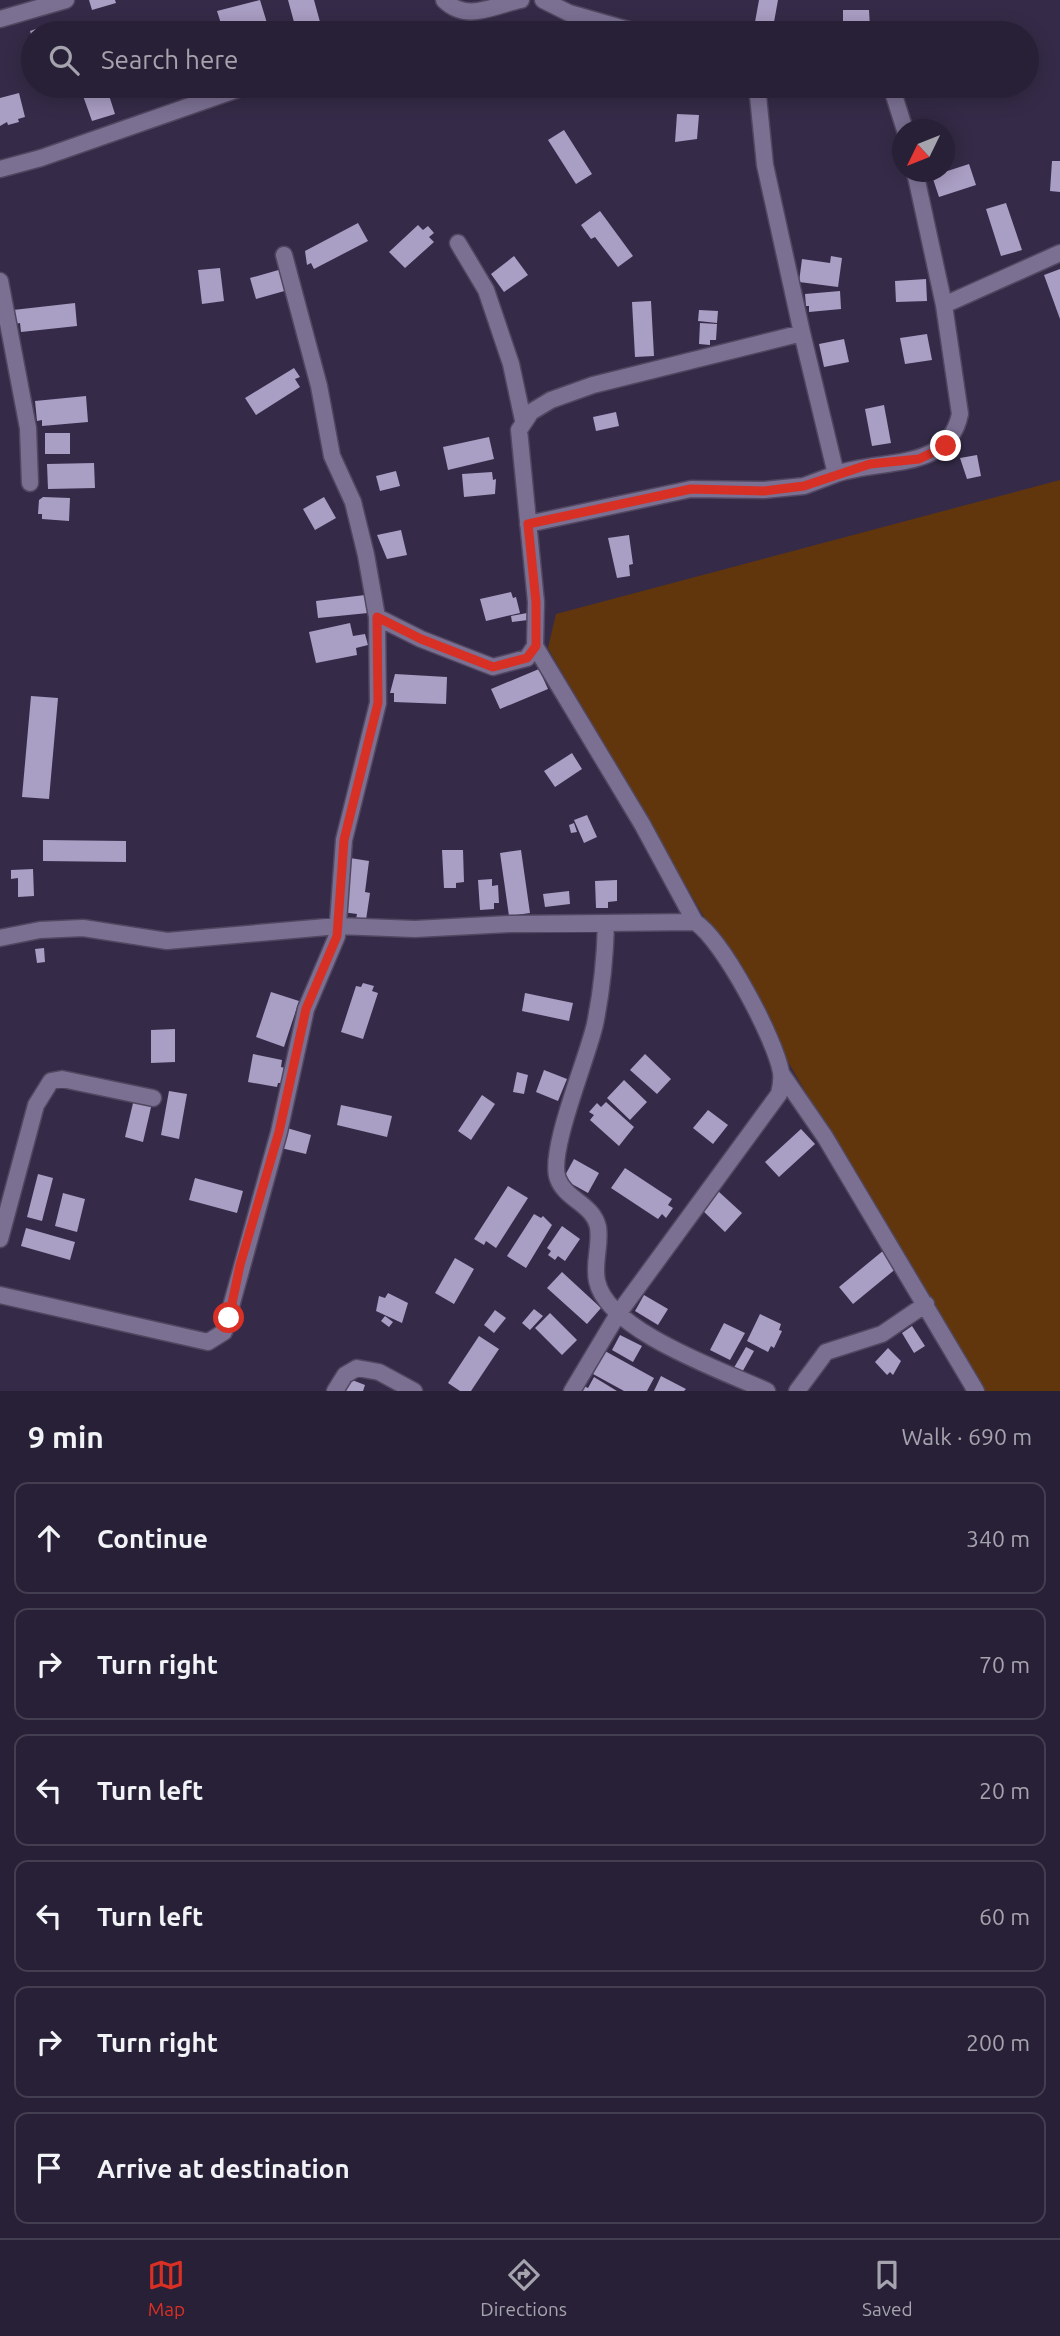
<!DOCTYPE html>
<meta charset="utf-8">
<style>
:root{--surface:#282036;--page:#30283e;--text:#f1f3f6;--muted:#a5a3ad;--line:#443e51;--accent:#d93025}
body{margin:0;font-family:Ubuntu,sans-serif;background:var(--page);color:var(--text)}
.compass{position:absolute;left:892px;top:119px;width:63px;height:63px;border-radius:50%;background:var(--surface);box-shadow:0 4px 18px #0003;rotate:227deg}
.stop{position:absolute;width:21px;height:21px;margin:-16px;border:5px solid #d93025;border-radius:50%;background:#fff}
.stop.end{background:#d93025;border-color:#fff;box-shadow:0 2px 7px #0008}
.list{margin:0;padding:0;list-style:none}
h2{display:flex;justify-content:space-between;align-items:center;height:91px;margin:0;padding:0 28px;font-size:30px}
h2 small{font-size:23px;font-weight:400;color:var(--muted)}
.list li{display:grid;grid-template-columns:46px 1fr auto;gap:21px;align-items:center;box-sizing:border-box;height:112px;margin:0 14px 14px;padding:0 14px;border:2px solid var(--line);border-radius:14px}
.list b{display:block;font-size:26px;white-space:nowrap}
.list em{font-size:23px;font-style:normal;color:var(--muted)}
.icon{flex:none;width:38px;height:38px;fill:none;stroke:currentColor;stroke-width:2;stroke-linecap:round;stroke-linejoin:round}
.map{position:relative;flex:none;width:1060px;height:1391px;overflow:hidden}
.search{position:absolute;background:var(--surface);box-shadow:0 4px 18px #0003;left:21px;right:21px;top:21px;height:77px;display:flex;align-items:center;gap:18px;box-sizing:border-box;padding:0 24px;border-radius:38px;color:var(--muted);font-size:26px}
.sheet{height:847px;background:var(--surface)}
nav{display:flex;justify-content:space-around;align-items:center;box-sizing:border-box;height:98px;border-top:2px solid var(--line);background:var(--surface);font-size:19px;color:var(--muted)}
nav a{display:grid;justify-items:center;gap:4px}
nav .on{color:var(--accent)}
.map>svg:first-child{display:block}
</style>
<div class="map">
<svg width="1060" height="1391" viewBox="0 0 1060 1391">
<rect width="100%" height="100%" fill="#352b48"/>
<path fill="#61360c" d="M1060 480V1391H979L548 648 556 614Z"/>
<path fill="#a99ec3" d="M89 0H115L116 3 92 10Z
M260 0 270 33H224L217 11Z
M288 0H314L323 33H297Z
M759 0H778L772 33H753Z
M843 10H869L870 28H843Z
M47 25 50 33H33V40L30 31Z
M106 86 115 114 92 121 82 93Z
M19 93 25 117 18 119 19 122 8 125 7 122 0 126V98Z
M677 114 699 115 697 139 675 142Z
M564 130 592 174 576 184 548 140Z
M950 134 953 159H944V135Z
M1052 161H1060V192L1050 191Z
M969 164 976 185 939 197 932 176Z
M1006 203 1022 250 1001 256 986 209Z
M600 211 633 256 618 267 595 237 591 239 581 225Z
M358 223 368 241 314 269 311 263 307 265 305 251Z
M418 225 423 230 428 226 434 233 429 237 434 242 405 268 389 252Z
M514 256 528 275 504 292 491 274Z
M831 256 842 258 838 287 799 282 802 259 830 263Z
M220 268 224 301 202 304 198 270Z
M282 269 288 290 256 299 250 278Z
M1060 269V319L1044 275Z
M926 279 927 301 896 302 895 281Z
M840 291 841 309 809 312V306H806L805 294Z
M651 301 654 356 635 357 632 302Z
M75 303 77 326 21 332 20 323 15 324 13 310Z
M699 310 718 311 717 323 698 321Z
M700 323 717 324 716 340H710V345L699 344Z
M927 334 932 360 905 364 900 338Z
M844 339 849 362 824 367 819 344Z
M294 368 300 377 295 379 300 387 256 415 245 398Z
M86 396 88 422 42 426V420L37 421 35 401Z
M884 405 891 443 872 446 865 409Z
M616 412 619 426 596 431 593 417Z
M45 433H70V454H45Z
M489 437 494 459 448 470 443 447Z
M977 455 981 476 967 479 960 458Z
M94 463 95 488 48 489 47 464Z
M396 471 400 486 380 491 376 476Z
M492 472 493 480 496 479 495 494 464 497 462 474Z
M43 497 70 498 69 521 42 519V514H38L39 500Z
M324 497 336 518 315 530 303 509Z
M401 530 407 555 387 559 377 535Z
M629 535 633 564 629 565 630 576 617 578 608 538Z
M511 592 513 598 516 597 520 613 486 621 480 599Z
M365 595 368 613 318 618 316 601Z
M527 613 528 620 512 622 511 616Z
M350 623 353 636 365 634 368 645 356 648 357 655 316 663 309 632Z
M539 669 548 689 500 709 491 689Z
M395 674 447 677 446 704 394 702V693H390Z
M31 696 58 698 49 799 22 797Z
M572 753 582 769 555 787 544 771Z
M587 815 597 837 584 843 574 820Z
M574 823 577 832 571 833 569 825Z
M43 840 126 841V862L43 861Z
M442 850H463L464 882 456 883V888H444Z
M521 850 530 913 509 916 500 853Z
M350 858 369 861 365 892 370 893 366 920 356 919 357 914 342 912Z
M33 869 34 896 18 897V878L11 879V870Z
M492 879V886L498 885 499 903H494V909L480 910 478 880Z
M617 880V901L608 902V908H596L595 881Z
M569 891 570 904 545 907 543 894Z
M44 948 45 962 37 963 35 949Z
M363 983 374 986 372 991 378 993 363 1039 341 1032 356 986 361 987Z
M271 992 299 1001 284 1047 256 1037Z
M525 993 573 1003 569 1021 522 1011Z
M175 1029V1062L151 1063V1030Z
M253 1054 282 1060 281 1067 285 1068 282 1083H278L277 1087 248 1082Z
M645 1054 671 1079 657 1094 630 1070Z
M544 1070 567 1079 558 1101 536 1092Z
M517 1072 528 1075 524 1094 513 1092Z
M624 1080 647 1102 630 1120 607 1098Z
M169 1091 187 1094 179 1139 161 1135Z
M482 1095 495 1104 471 1140 458 1131Z
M134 1099 152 1103 143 1142 125 1137Z
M606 1102 634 1127 619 1146 590 1120 594 1115 589 1112 597 1103 601 1107Z
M341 1105 392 1116 387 1137 337 1125Z
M708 1110 728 1125 713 1144 693 1128Z
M287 1128 311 1135 306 1154 281 1148Z
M801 1129 815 1144 779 1177 765 1162Z
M574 1159 599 1173 588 1193 563 1179Z
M625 1168 672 1199 668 1205 673 1208 666 1218 662 1214 658 1219 611 1188Z
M38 1174 53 1178 42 1221 27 1217Z
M195 1178 243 1191 237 1213 189 1200Z
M508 1186 528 1198 496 1248 486 1241 484 1245 474 1239Z
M718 1191 742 1213 725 1232 700 1208Z
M63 1193 85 1199 77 1232 55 1226Z
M534 1214 541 1218 543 1216 552 1225 526 1268 507 1256Z
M562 1226 580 1239 565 1261 558 1256 555 1260 548 1255 551 1251 547 1248Z
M26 1228 75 1242 70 1260 21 1246Z
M884 1250 898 1267 853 1304 839 1287Z
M455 1258 474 1269 454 1304 435 1293Z
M562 1272 601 1308 587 1324 547 1288Z
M388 1293 408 1303 402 1323 376 1311 379 1296 385 1298Z
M644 1295 668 1309 658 1325 635 1311Z
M534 1309 543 1316 530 1330 522 1323Z
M495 1310 506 1318 494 1333 484 1325Z
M550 1313 577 1340 562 1355 535 1328Z
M760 1314 781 1324 779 1330 782 1331 774 1348 771 1346 768 1352 747 1341Z
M385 1316 393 1322 389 1327 381 1321Z
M724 1323 745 1333 730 1360 710 1350Z
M912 1326 925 1346 914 1353 902 1333Z
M620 1335 642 1346 633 1362 612 1350Z
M479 1336 499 1349 471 1391H460L448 1383Z
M746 1347 754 1351 740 1376 732 1371Z
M888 1348 901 1361 893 1375 890 1372 887 1375 875 1362Z
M605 1351 654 1378 647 1391H624L593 1374Z
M661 1376 686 1389 684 1391H654Z
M594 1377 617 1391H581L584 1386 588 1388Z
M347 1378 365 1385 363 1391H339Z"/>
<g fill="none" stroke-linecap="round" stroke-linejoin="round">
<g stroke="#514761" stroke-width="19">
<path id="minor" d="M444 0C467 23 494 5 521 0
M543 0 569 13 639 33
M0 19 66 0
M757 86 765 165 802 333
M891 86 905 130
M0 169 41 158 247 86
M915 172 944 305
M458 243 486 290 511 364 523 420
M0 281 28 428 30 483
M528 524 691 489 764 490 804 486 836 474
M377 617 421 639 493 667 527 658 535 646 536 602 519 430 531 412 551 400 593 385 802 333 836 474C883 458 948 472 960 414L944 305 1060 253
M535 646 642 824 695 922
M606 924C605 959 602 990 595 1024 588 1057 547 1153 558 1179 566 1200 593 1204 598 1227 601 1245 593 1263 597 1281 607 1331 724 1371 767 1391
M0 938 40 930 83 928 167 941 338 926 415 929 509 924 695 922C723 940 775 1039 781 1072 782 1079 781 1086 779 1094L618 1314 572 1391
M781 1073 825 1137 976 1391
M0 1239 36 1105 51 1081 62 1079 153 1098
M0 1295 208 1342 224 1332 279 1132 306 1009 337 936 344 840 378 703 377 617 366 555 353 502 332 456 319 386 284 255
M335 1391 345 1375 357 1368 379 1372 414 1391
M797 1391 826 1352 882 1334 926 1304"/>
</g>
<use href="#minor" stroke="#7b7092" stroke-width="16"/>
</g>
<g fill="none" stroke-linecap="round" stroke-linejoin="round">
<path stroke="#d93025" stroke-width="9" d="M229 1318 240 1265 279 1132 306 1009 337 936 344 840 378 703 377 617 421 639 493 667 527 658 536 646V602L528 524 691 489 764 491 804 486 870 464 919 459 946 446"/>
</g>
</svg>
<svg class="compass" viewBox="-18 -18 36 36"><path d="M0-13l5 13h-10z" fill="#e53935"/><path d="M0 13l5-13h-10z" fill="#a5a3ad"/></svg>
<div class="stop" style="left:229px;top:1318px"></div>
<div class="stop end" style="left:946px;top:446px"></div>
<div class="search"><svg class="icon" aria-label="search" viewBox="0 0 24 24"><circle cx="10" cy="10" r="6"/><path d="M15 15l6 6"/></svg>Search here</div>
</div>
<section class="sheet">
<h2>9 min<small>Walk · 690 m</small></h2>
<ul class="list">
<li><svg class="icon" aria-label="ahead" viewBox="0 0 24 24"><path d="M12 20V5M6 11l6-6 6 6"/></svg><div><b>Continue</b></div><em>340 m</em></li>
<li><svg class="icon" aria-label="right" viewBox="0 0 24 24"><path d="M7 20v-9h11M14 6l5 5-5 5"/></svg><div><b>Turn right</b></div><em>70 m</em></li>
<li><svg class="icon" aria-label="left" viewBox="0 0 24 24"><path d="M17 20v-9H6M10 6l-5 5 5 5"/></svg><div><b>Turn left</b></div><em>20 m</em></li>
<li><svg class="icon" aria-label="left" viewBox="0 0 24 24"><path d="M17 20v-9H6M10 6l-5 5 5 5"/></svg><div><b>Turn left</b></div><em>60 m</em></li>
<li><svg class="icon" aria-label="right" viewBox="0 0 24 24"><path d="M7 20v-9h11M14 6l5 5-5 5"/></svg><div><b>Turn right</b></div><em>200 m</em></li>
<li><svg class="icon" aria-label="arrive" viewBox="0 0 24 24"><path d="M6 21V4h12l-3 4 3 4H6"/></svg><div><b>Arrive at destination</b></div></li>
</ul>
</section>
<nav>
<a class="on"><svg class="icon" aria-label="map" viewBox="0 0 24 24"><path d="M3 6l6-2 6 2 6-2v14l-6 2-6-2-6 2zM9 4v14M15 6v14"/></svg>Map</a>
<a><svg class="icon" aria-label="directions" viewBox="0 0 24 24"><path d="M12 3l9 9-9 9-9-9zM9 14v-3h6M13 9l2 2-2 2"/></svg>Directions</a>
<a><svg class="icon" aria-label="saved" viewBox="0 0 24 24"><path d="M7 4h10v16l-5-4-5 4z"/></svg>Saved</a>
</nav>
